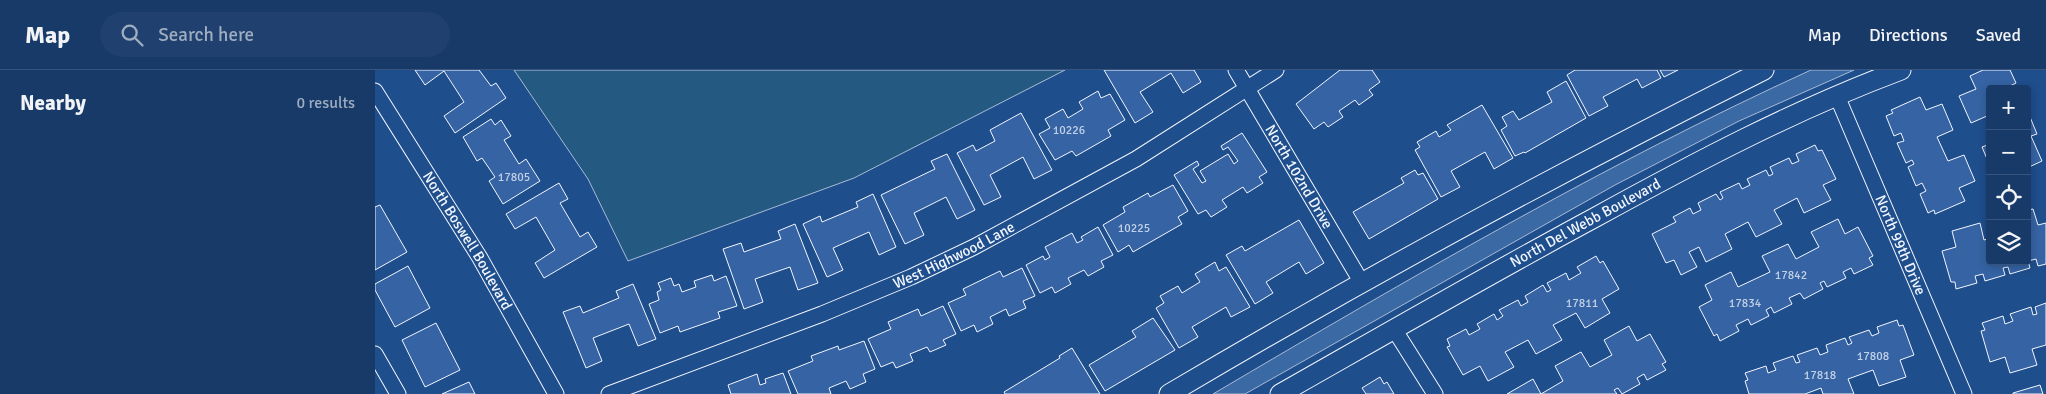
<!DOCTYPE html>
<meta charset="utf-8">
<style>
:root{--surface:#173a69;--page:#20416f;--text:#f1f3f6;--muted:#9eadc0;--line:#36547d}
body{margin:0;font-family:Signika,sans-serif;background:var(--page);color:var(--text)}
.controls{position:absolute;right:15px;top:15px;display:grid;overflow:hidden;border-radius:5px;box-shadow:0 2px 8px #0003}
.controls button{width:45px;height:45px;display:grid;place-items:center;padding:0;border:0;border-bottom:1px solid var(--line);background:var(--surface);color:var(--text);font:25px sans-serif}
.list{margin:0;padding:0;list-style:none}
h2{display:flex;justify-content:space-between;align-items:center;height:65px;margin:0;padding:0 20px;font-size:21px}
h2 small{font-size:16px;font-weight:400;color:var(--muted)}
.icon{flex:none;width:28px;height:28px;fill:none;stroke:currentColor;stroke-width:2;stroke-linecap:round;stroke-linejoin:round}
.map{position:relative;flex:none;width:1671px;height:324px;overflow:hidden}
header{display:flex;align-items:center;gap:30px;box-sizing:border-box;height:70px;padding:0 25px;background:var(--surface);border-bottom:1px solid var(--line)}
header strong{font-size:24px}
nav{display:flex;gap:28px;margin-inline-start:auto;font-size:18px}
.search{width:350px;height:45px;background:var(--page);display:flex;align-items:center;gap:12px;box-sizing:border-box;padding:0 18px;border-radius:28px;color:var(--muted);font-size:19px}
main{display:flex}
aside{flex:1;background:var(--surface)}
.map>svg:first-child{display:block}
</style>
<header>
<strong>Map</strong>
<div class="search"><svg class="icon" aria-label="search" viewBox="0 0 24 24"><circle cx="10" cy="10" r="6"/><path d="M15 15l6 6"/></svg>Search here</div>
<nav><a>Map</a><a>Directions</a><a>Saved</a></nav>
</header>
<main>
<aside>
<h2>Nearby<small>0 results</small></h2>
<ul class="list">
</ul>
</aside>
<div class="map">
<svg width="1671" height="324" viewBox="0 0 1671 324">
<rect width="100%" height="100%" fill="#1f4e8c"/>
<path fill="#245a82" stroke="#a8bbd7" d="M139 0H690L479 108 253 191 213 109Z"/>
<path fill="#3b69a3" stroke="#a8bbd7" d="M1436 0H1479L1364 51 1240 115 870 324H838C1033 209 1230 94 1436 0Z"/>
<path fill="#3563a3" stroke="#f2f6ff" d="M40 0H104L116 16 121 13 131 28 80 63 69 46 89 32 69 1 50 15Z
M729 0H819L826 12 808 23 796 3 765 22 778 42 760 53Z
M965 0H997L1005 12 994 20 998 25 984 35 980 30 964 41 968 47 953 57 949 52 939 59 921 34Z
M1200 0H1282L1286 8 1267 18 1262 9 1228 27 1233 36 1214 46 1192 5Z
M1285 0H1303L1289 7Z
M1608 0H1635L1641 13 1635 16 1636 19H1615V52L1612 46 1596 53 1584 26 1601 19 1595 6Z
M1191 11 1211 48 1150 83 1149 82 1140 86 1126 60 1132 56 1127 47 1138 41 1144 50 1177 32 1172 22Z
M723 21 726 28 735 24 750 50 733 60 736 66 701 86 697 81 680 90 664 64 675 58 670 49 688 39 693 48 708 39 704 32Z
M1545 27 1551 40 1567 34 1578 60 1562 67 1573 91 1589 85 1600 111 1584 118 1590 131 1560 144 1559 140 1553 143 1545 124 1551 121 1547 113 1541 116 1533 97 1539 94 1537 90 1531 93 1522 73 1529 71 1526 63 1519 66 1511 46 1518 43 1516 40Z
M1107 35 1138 88 1119 99 1110 82 1076 101 1085 117 1066 127 1040 80 1045 77 1042 72 1061 61 1064 67 1076 60 1072 55Z
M646 43 677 100 659 109 648 87 615 105 626 127 609 135 582 83 598 75 601 81 620 71 615 60Z
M1655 47 1662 64 1656 66 1667 91 1652 98V48Z
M116 49 120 55 126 50 136 66 129 70 144 94 151 89 165 111 128 134 114 111 120 107 107 88 102 91 88 67Z
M867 63 892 102 884 107 888 113 872 123 868 117 847 130 852 137 836 147 831 140 823 144 799 105 822 91 824 95 818 99 827 113 831 111 825 101 853 84 859 94 863 91 853 77 848 80 846 76Z
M1615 74V96L1607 77Z
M1440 75 1443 81 1447 80 1461 109 1448 115 1456 130 1429 143 1422 128 1399 140 1407 154 1381 167 1373 152 1350 164 1357 179 1331 192 1324 177 1314 182 1322 197 1306 205 1299 190 1291 193 1277 164 1301 152 1298 147 1315 138 1318 144 1326 140 1323 133 1341 124 1345 130 1348 128 1345 122 1364 113 1367 119 1375 115 1372 109 1391 100 1394 106 1398 104 1395 97 1414 88 1417 94 1424 91 1421 84Z
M572 84 600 140 582 149 571 127 539 143 549 165 530 174 506 125 560 99 556 91Z
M1040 100 1043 105 1048 103 1063 129 994 169 978 142 1029 113 1026 108Z
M184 113 193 129 185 133 205 167 213 162 222 177 169 208 160 193 180 180 161 147 140 159 131 144Z
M798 115 813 141 803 147 807 154 758 182 754 175 743 182 728 155 750 142 748 137 773 123 775 127Z
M498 124 521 177 504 185 494 162 458 178 468 200 452 207 428 154 445 146 447 152 483 137 481 132Z
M5 135 32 182 0 200V137Z
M1658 139 1663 155 1671 153V194L1663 196 1661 189 1653 191 1655 198 1635 204 1633 197 1628 198 1630 205 1610 211 1608 204 1600 206 1602 213 1581 219 1580 212H1576L1567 181 1581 177 1577 161 1605 153 1609 170 1615 168V191H1652V140Z
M1463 149 1470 164 1483 157 1498 186 1494 188 1498 195 1479 204 1476 198 1468 202 1471 208 1452 217 1449 211 1445 213 1448 219 1429 229 1425 223 1414 228 1417 234 1399 243 1396 237 1391 240 1394 246 1376 255 1373 249 1361 255 1364 261 1345 271 1342 264 1339 266 1324 237 1337 230 1330 215 1356 202 1363 217 1395 202 1387 186 1413 174 1421 189 1444 177 1436 162Z
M924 150 949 193 931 204 924 192 891 212 898 223 880 234 851 185 867 176 870 181Z
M420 154 443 213 423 220 415 197 380 209 388 232 369 239 348 179 366 173 369 182 406 169 403 161Z
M723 157 738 185 726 191 729 197 713 206 709 200 693 208 696 214 680 223 677 217 665 223 651 195 668 186 670 190 675 187 670 177 697 163 702 173 708 170 706 167Z
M1221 186 1225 193 1228 191 1244 219 1227 229 1235 243 1210 258 1201 243 1178 255 1187 270 1161 284 1153 270 1130 282 1139 297 1113 311 1105 296 1088 305 1072 277 1075 276 1072 269 1091 259 1094 265 1105 259 1102 254 1119 244 1122 250 1128 246 1124 240 1143 230 1146 236 1153 232 1150 226 1168 215 1172 222 1176 220 1172 213 1191 203 1194 210 1206 203 1202 197Z
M840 192 844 201 851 197 875 237 856 247 851 237 817 257 823 267 804 278 781 238 789 233 785 226 803 216 807 223 825 212 820 204Z
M33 196 55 238 20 257 0 220V214Z
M647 198 660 226 648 231 651 238 634 246 631 239 615 247 618 254 602 262 599 255 586 261 573 233 591 225 588 219 625 201 628 207Z
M337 205 339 211 351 206 362 236 343 242 345 248 305 262 303 256 285 263 274 234 284 230 282 222 286 220 283 213 296 208 299 216 304 214 307 222 321 217 319 211Z
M258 214 281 269 263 276 254 254 218 268 227 291 211 298 188 242 205 236 208 243 244 228 241 221Z
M1671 233V275L1657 279 1662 295 1635 303 1630 287 1615 292 1606 261 1610 260 1607 253 1628 246 1630 254 1638 251 1635 244 1656 237 1658 245 1662 244 1660 237Z
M568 236 581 264 568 270 571 275 555 282 552 277 535 284 538 291 521 298 518 292 506 297 493 269 516 259 513 252 543 239 546 246Z
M778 248 800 280 730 321 714 295 761 267 757 261Z
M1522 250 1524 256 1528 255 1539 285 1525 290 1531 307 1504 316 1498 300 1473 309 1479 324H1448L1446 318 1430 324H1374L1370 311 1373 310 1370 303 1391 296 1393 303 1401 300 1398 293 1418 286 1421 293 1425 292 1422 285 1442 278 1445 285 1453 282 1451 275 1470 268 1473 275 1477 273 1474 267 1494 260 1497 266 1504 263 1502 257Z
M61 253 85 300 50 317 27 270Z
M1254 256 1262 271 1275 264 1291 292 1287 294 1291 300 1272 310 1269 304 1262 308 1265 314 1247 324 1243 318 1239 320 1242 324H1132L1158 309 1166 324 1188 311 1180 296 1206 282 1215 297 1237 285 1229 270Z
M489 271 500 299 488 304 491 312 475 319 471 311 454 318 456 324H423L413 301 438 291 436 286 463 276 464 280Z
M697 278 725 324H630L629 322 685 288 684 286Z
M408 303 416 324H356L353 315 382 304 385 315 391 313 390 309Z
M1005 307 1009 314 1012 312 1019 324H991L987 318Z
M94 312 100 324H67Z
M1665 315 1668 324H1638V323Z"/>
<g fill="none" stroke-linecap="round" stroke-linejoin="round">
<g stroke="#f2f6ff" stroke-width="17">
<g id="minor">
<path id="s1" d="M861 0 987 213"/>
<path id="s2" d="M0 21 105 188 181 324"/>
<path id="s3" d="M1462 26 1589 324"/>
<path d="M1019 259 1060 324"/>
<path d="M0 284 23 324"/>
<path id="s4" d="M234 324 447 244 536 207 599 177 761 89 901 0"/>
</g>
</g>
<g stroke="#f2f6ff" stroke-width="21">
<g id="tertiary">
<path d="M794 324C988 209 1187 101 1389 0"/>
<path id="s5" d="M905 324C1009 265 1113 205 1219 148 1319 93 1419 40 1526 0"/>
</g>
</g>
<use href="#minor" stroke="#1f4e8c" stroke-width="15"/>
<use href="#tertiary" stroke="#1f4e8c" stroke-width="19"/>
</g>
<g text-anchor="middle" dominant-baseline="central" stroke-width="4" stroke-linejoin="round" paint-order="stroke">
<g font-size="12" fill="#c3d1e8">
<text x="694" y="60">10226</text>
<text x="139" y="107">17805</text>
<text x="759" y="158">10225</text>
<text x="1416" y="205">17842</text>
<text x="1207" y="233">17811</text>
<text x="1370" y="233">17834</text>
<text x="1498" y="286">17808</text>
<text x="1445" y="305">17818</text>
</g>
<g font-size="15" fill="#f2f6ff" stroke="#1f4e8c">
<text stroke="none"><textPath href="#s1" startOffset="124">North 102nd Drive</textPath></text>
<text stroke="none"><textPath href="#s5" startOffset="350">North Del Webb Boulevard</textPath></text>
<text stroke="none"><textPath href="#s2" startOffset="176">North Boswell Boulevard</textPath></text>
<text stroke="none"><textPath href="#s3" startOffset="162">North 99th Drive</textPath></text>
<text stroke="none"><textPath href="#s4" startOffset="372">West Highwood Lane</textPath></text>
</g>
</g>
</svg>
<div class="controls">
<button>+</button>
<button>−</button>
<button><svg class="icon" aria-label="locate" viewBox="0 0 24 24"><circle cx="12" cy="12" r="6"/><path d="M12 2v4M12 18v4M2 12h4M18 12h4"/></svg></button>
<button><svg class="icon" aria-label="layers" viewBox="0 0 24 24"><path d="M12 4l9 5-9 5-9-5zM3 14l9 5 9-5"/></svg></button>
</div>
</div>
</main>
